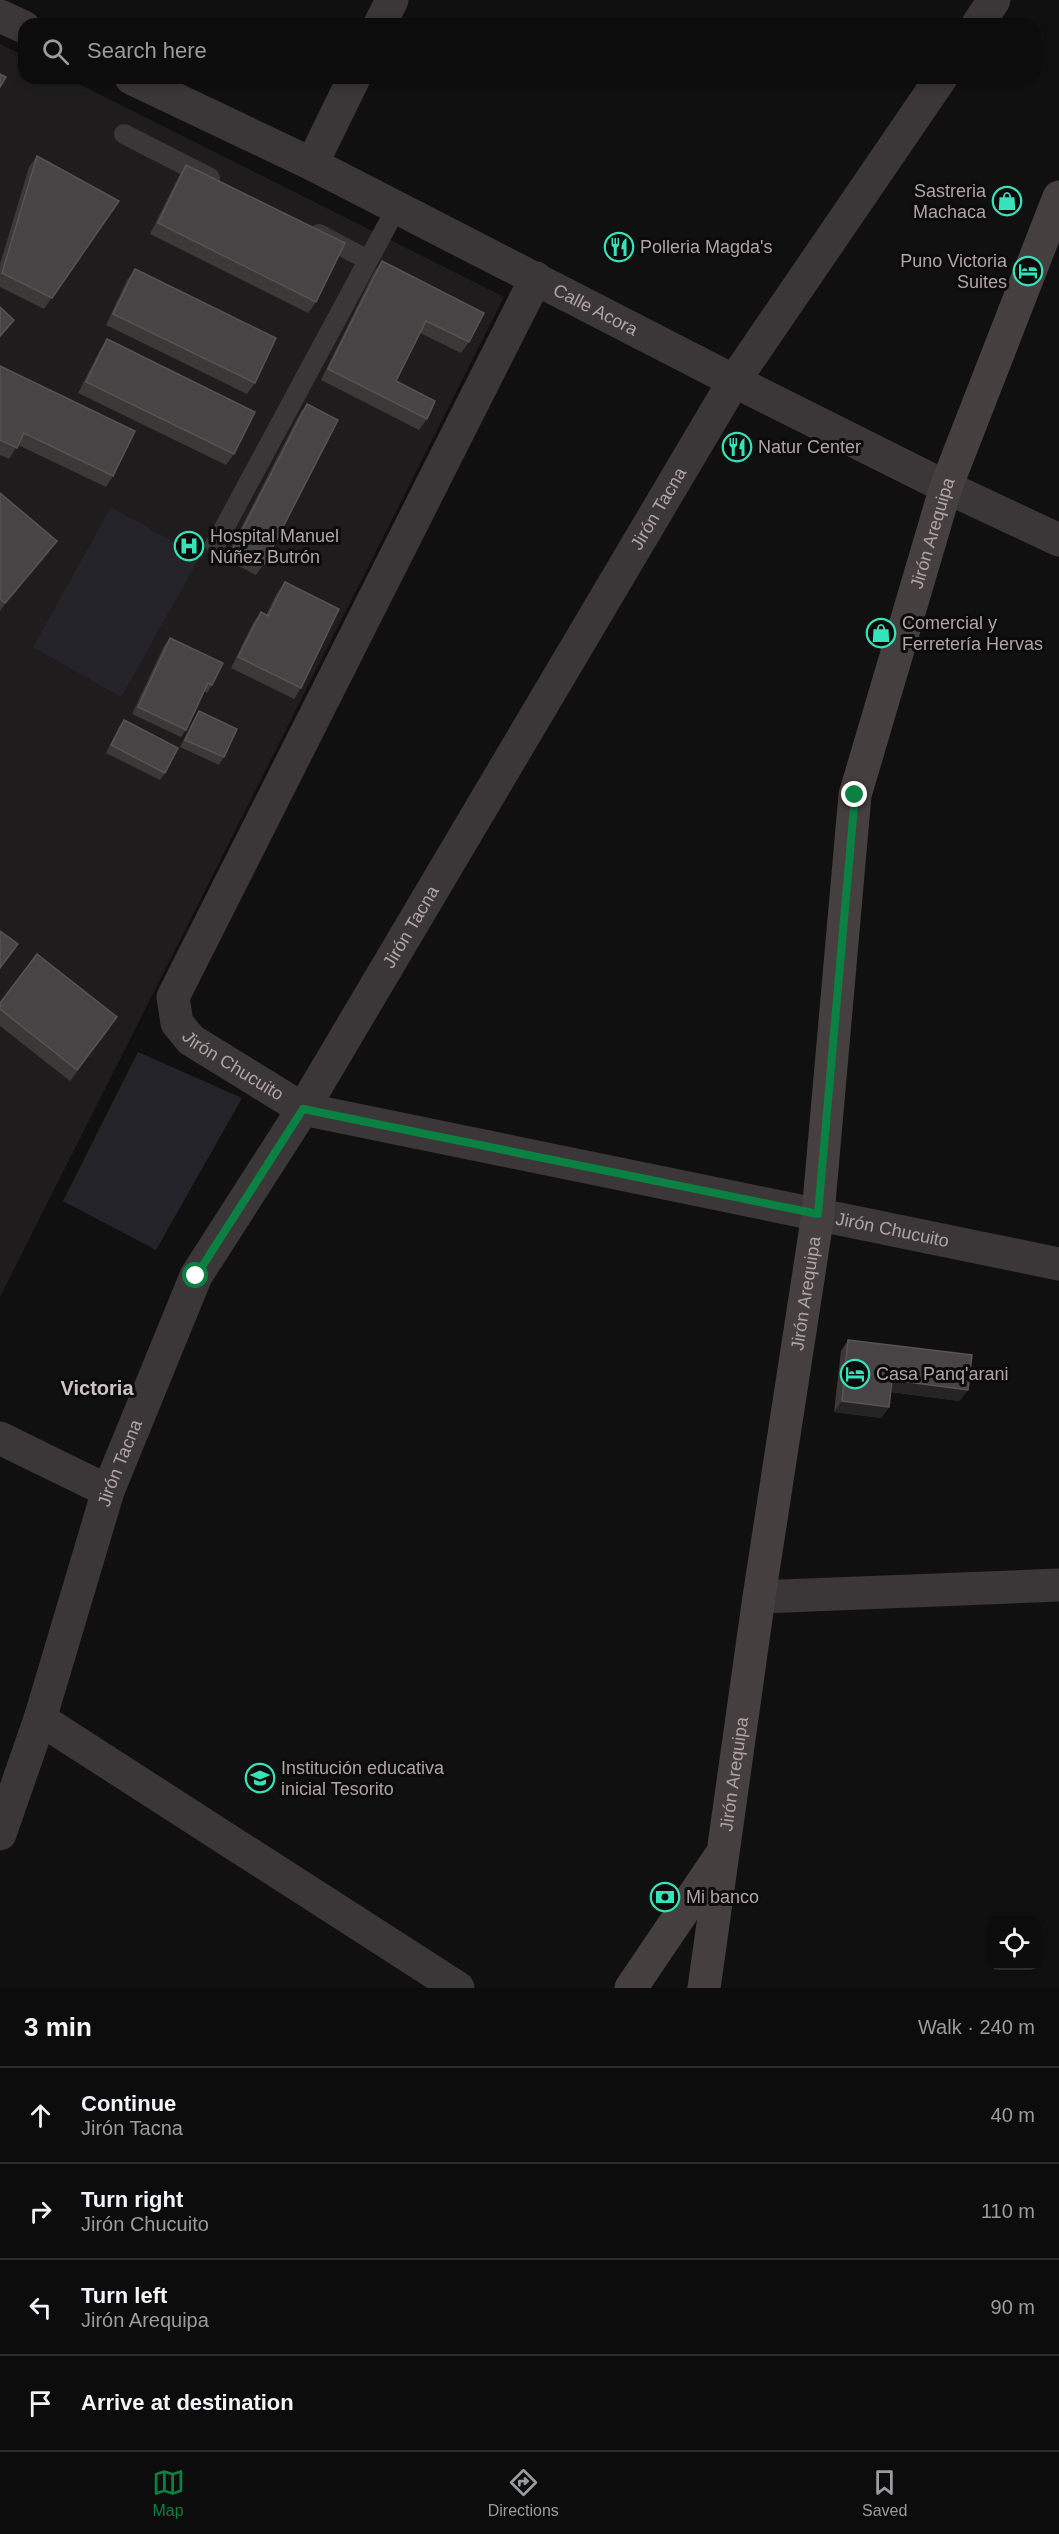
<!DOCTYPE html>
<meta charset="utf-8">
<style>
:root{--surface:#0d0c0c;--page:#161515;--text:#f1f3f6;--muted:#9a9b9d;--line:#2d2c2d;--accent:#0b8043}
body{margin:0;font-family:Helvetica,sans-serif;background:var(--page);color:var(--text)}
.controls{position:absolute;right:18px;bottom:18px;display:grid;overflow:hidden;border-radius:12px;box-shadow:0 3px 9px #0003}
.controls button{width:54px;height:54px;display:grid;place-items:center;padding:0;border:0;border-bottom:2px solid var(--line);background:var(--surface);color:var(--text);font:30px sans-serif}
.stop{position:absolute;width:18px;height:18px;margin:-14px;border:4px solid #0b8043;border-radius:50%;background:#fff}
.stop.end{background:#0b8043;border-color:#fff;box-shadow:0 2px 6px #0008}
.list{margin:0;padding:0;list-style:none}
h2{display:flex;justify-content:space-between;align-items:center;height:78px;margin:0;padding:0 24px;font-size:26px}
h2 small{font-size:20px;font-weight:400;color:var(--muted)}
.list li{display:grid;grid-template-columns:39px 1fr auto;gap:18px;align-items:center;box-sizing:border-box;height:96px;padding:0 24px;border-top:2px solid var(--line)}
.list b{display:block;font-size:22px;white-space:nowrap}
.list p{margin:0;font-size:20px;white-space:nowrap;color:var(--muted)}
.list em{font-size:20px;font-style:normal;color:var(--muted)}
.icon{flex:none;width:33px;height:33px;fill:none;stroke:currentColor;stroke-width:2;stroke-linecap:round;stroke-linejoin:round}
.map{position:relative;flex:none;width:1059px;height:1988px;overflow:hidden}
.search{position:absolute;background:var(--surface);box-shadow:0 3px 9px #0003;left:18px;right:18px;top:18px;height:66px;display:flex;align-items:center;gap:15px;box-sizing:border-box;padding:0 21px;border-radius:18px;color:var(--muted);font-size:22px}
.sheet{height:462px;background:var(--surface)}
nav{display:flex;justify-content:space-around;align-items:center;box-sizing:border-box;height:84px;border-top:2px solid var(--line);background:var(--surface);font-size:16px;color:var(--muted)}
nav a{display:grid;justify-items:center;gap:3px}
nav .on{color:var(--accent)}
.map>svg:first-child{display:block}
</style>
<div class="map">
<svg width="1059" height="1988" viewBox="0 0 1059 1988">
<rect width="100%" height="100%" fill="#111010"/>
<path fill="#1e1c1c" d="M0 44 24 56V78H67L504 297 0 1297Z"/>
<path fill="#24232a" d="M111 507 200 557 121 697 33 647Z
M138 1052 242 1098 156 1250 63 1201Z"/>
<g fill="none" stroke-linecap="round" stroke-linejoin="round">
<path stroke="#3b3637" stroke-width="20" d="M124 134 210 178
M319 234 368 260
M215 545 397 207"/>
<g stroke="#3b3637" stroke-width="33">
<path d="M0 16 24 27"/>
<path d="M380 24 392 0"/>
<path d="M978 24 994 0"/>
<path id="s1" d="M131 78 312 164 734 381 946 487 1059 540"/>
<path d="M312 164 354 78"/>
<path id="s2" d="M536 278 173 997 177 1023 191 1040 303 1109 1059 1264"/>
<path d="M0 1438 108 1491"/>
<path d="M759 1597 1059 1585"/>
<path d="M40 1719 458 1988"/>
<path id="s3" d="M0 1834 40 1719 108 1491 196 1276 303 1109 734 381 941 78"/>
</g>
<g stroke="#463f40" stroke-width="33">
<path d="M631 1988 719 1858"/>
<path id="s4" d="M704 1988 759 1597 818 1214 855 795 946 487 1059 197"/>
</g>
</g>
<path fill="#3c3838" d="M37 156 119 201 44 309 0 287V264L29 167Z
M186 165 316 302 308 313 150 234 179 176Z
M382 261 469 342 461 353 420 333 396 381 427 419 419 430 321 380 374 272Z
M135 269 255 383 247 394 106 325 127 280Z
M107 339 234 454 226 465 78 393 100 350Z
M0 366 113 476 106 487 18 445 9 459 0 455Z
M307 404 264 564 256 575 225 559 299 415Z
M0 493 47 555 0 611Z
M285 582 301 688 294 699 231 668 253 623 261 612 266 615 277 593Z
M170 638 212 685 207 693 204 691 186 730 181 737 132 714 164 646Z
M199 711 224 757 219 765 180 747 194 719Z
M124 720 165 773 160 780 106 753 119 727Z
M0 1003 110 1028 70 1081 0 1026Z
M848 1340 960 1401 891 1392 889 1407 881 1418 834 1412 841 1351Z"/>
<path fill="#252323" d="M14 320 6 331 0 338V336Z
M57 541 47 555 0 611 5 603Z
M892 1380 968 1390 960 1401 884 1391Z
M842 1401 889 1407 881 1418 834 1412Z"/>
<path fill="#484344" stroke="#595253" stroke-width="1.5" d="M0 74 6 77 0 87Z
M37 156 119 201 52 298 2 273Z
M186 165 345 243 316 302 158 223Z
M382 261 484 313 469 342 426 321 396 381 435 401 427 419 328 369Z
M135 269 276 338 255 383 113 314Z
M0 307 14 320 0 336Z
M107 339 255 412 234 454 86 382Z
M0 366 135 431 113 476 24 433 17 448 0 440Z
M307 404 338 420 264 564 233 548Z
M0 493 57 541 5 603 0 599Z
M285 582 339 609 301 688 238 657 261 612 268 616Z
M170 638 223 663 212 685 208 683 186 730 138 707Z
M199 711 237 729 224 757 185 740Z
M124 720 178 748 165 773 111 745Z
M0 931 18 944 0 968Z
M37 954 117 1017 77 1070 0 1009V1003Z
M848 1340 972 1355 968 1390 892 1380 889 1407 842 1401Z"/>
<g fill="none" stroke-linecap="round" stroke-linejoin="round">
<path stroke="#0b8043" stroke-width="8" d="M196 1276 303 1109 818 1214 855 795"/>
</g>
<defs>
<g id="shop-ring" transform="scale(1.5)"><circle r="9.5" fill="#0c0b0b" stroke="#36e3b8" stroke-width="1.5"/><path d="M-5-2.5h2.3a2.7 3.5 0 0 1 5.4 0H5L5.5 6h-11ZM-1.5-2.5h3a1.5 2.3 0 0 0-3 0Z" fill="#36e3b8"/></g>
<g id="restaurant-ring" transform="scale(1.5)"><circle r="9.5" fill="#0c0b0b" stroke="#36e3b8" stroke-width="1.5"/><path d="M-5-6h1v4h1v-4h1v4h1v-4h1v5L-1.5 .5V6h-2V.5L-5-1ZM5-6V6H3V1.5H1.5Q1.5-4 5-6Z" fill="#36e3b8"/></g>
<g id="hotel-ring" transform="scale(1.5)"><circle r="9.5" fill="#0c0b0b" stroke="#36e3b8" stroke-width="1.5"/><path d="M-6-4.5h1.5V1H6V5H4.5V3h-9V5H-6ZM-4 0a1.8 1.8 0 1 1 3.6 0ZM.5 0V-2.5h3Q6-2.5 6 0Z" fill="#36e3b8"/></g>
<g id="hospital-ring" transform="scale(1.5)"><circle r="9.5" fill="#0c0b0b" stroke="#36e3b8" stroke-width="1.5"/><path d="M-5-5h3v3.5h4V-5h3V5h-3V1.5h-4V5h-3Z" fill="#36e3b8"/></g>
<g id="school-ring" transform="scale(1.5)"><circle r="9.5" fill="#0c0b0b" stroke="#36e3b8" stroke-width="1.5"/><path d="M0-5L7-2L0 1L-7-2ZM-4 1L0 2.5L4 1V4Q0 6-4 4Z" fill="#36e3b8"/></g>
<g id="bank-ring" transform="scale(1.5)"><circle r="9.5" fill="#0c0b0b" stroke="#36e3b8" stroke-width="1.5"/><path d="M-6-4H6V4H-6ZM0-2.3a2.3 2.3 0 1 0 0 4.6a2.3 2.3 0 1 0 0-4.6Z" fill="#36e3b8"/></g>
</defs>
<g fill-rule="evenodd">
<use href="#shop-ring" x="1007" y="201"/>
<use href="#restaurant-ring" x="619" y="247"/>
<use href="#hotel-ring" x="1028" y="271"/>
<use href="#restaurant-ring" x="737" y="447"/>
<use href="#hospital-ring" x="189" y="546"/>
<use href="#shop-ring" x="881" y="633"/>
<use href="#hotel-ring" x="855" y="1374"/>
<use href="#school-ring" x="260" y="1778"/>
<use href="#bank-ring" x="665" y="1897"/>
</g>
<g text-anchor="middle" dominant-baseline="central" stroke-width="6" stroke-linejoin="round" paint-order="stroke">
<g font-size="18" fill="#b1a2a5" stroke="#0c0b0b" text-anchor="start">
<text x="986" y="191" text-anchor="end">Sastreria<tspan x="986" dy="21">Machaca</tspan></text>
<text x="640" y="247">Polleria Magda's</text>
<text x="1007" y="261" text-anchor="end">Puno Victoria<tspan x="1007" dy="21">Suites</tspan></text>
<text x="758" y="447">Natur Center</text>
<text x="210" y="536">Hospital Manuel<tspan x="210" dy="21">Núñez Butrón</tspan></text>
<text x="902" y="623">Comercial y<tspan x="902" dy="21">Ferretería Hervas</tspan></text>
<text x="876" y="1374">Casa Panq'arani</text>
<text x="281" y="1768">Institución educativa<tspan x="281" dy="21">inicial Tesorito</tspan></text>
<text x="686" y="1897">Mi banco</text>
</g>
<g font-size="18" fill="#b1a2a5" stroke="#0c0b0b">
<text stroke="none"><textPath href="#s1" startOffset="519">Calle Acora</textPath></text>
<text stroke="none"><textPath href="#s3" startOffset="1488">Jirón Tacna</textPath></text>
<text stroke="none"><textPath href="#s4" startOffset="1476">Jirón Arequipa</textPath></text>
<text stroke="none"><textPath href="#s3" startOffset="1002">Jirón Tacna</textPath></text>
<text stroke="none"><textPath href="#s2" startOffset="903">Jirón Chucuito</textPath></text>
<text stroke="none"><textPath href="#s2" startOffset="1587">Jirón Chucuito</textPath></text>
<text stroke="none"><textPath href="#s4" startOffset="702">Jirón Arequipa</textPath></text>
<text stroke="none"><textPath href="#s3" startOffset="390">Jirón Tacna</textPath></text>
<text stroke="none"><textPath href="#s4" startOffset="216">Jirón Arequipa</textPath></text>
</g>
<g font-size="20" font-weight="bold" fill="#cdc3c5" stroke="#0c0b0b">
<text x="97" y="1388">Victoria</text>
</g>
</g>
</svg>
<div class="controls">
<button><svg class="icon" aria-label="locate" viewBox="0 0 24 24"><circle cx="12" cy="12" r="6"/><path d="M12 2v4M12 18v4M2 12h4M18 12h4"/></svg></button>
</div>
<div class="stop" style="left:196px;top:1276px"></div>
<div class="stop end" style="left:855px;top:795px"></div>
<div class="search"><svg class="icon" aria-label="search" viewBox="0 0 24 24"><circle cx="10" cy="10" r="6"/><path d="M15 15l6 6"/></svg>Search here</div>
</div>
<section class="sheet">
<h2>3 min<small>Walk · 240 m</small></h2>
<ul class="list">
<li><svg class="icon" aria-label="ahead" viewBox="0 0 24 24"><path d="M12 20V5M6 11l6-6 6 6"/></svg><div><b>Continue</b><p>Jirón Tacna</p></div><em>40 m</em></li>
<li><svg class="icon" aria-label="right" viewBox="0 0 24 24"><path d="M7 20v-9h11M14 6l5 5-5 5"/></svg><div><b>Turn right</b><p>Jirón Chucuito</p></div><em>110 m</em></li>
<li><svg class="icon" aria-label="left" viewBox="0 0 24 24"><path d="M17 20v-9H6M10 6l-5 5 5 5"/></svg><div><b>Turn left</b><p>Jirón Arequipa</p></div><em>90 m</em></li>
<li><svg class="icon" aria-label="arrive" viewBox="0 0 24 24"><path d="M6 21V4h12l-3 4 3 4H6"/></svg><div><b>Arrive at destination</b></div></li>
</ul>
</section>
<nav>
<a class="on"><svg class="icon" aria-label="map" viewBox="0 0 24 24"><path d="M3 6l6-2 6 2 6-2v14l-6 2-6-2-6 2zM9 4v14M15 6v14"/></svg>Map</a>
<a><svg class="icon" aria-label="directions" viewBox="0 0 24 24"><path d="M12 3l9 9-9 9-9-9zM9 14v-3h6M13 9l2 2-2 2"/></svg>Directions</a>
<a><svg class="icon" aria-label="saved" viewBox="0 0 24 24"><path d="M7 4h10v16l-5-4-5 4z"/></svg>Saved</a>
</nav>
